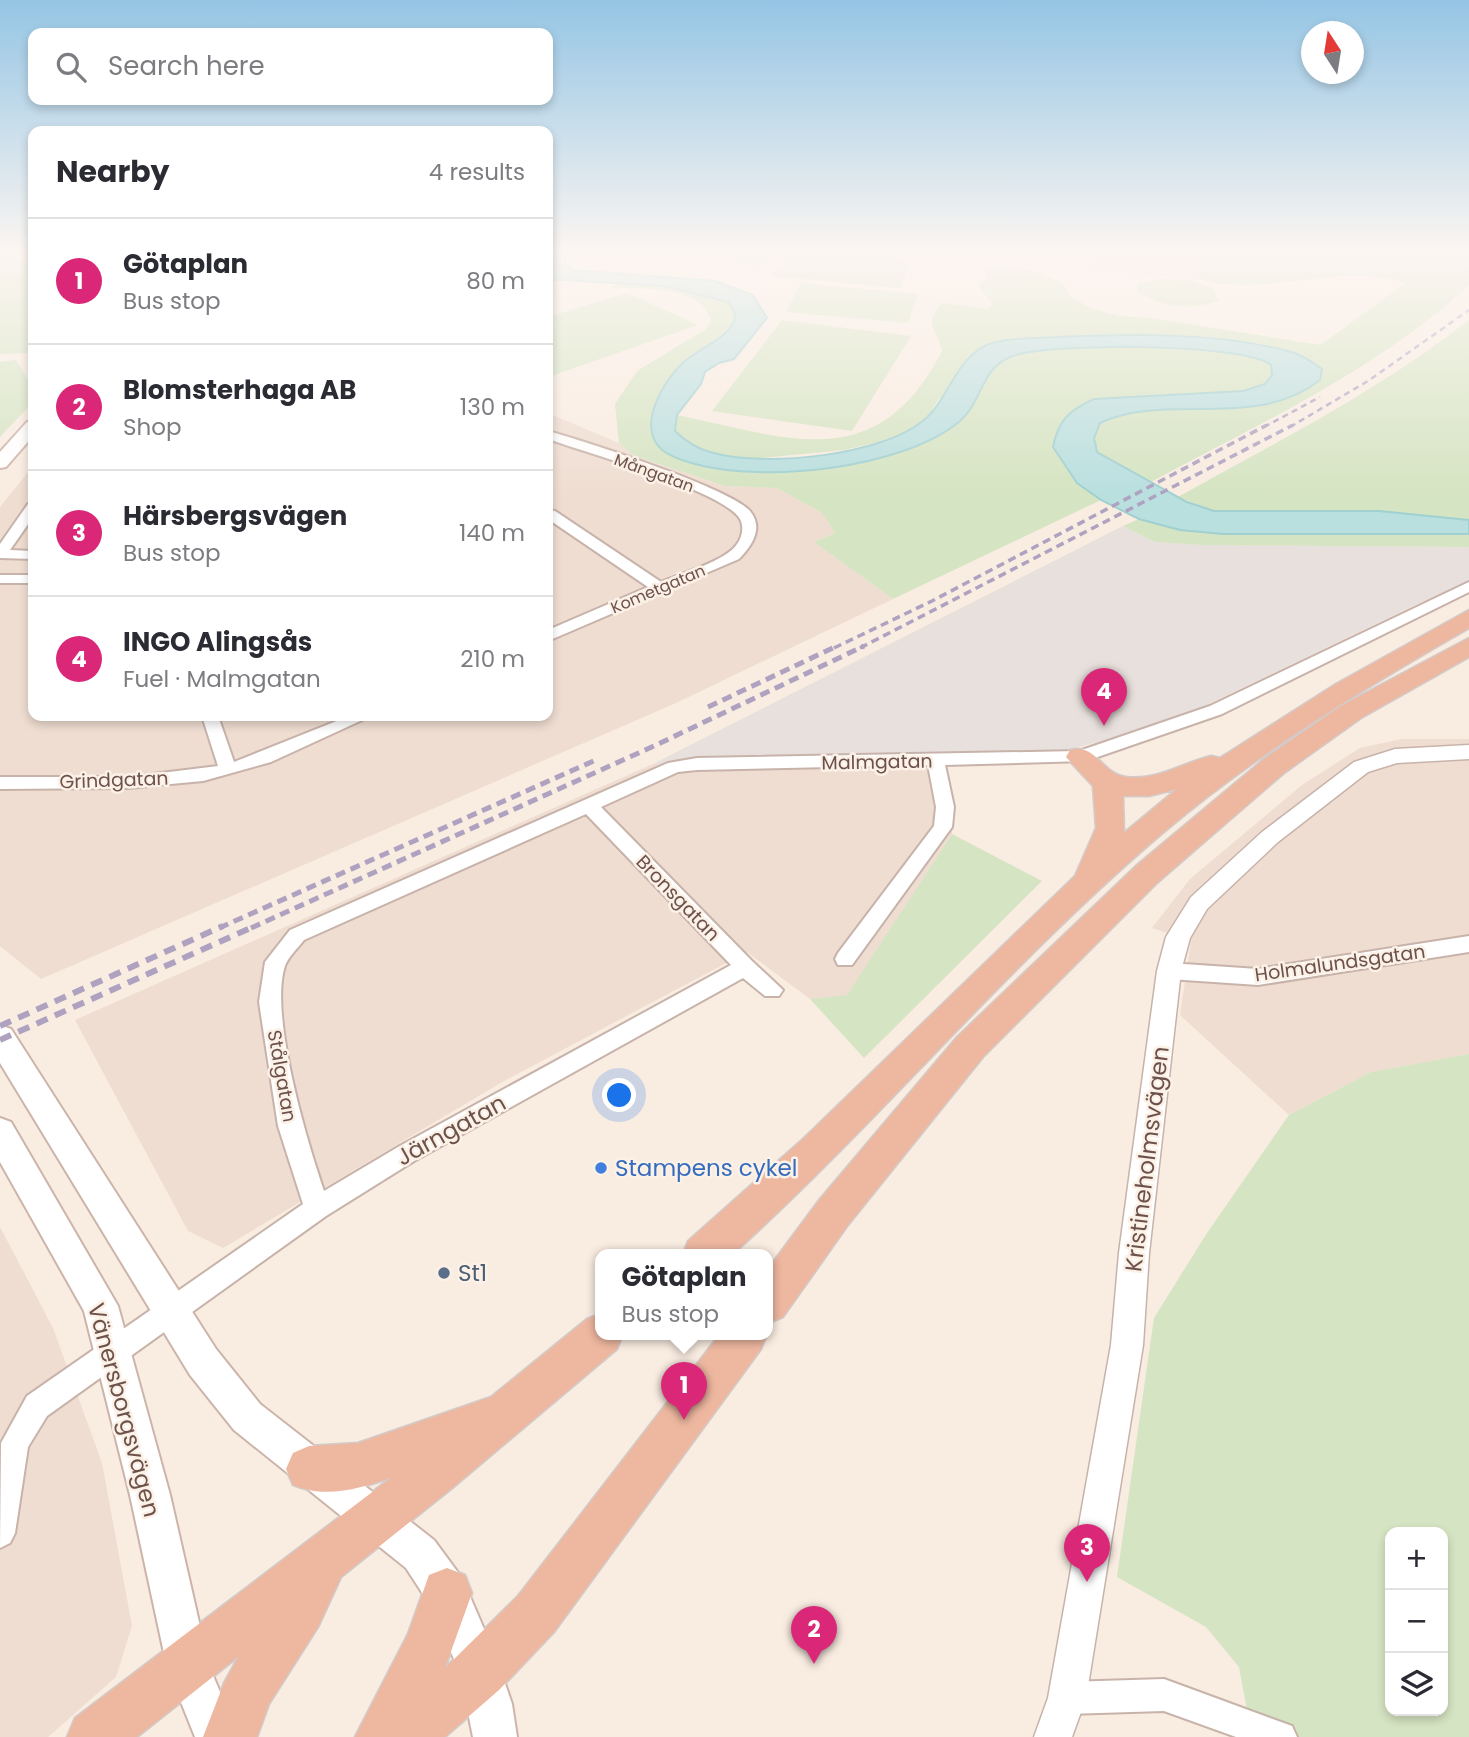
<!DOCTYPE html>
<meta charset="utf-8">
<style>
:root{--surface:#fff;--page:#f2f2f3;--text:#2b2b33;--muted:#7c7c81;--line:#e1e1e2;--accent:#db2777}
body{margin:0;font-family:Poppins,sans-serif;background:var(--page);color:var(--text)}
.controls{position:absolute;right:21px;bottom:21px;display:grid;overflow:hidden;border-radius:14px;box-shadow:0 4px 10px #0003}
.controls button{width:63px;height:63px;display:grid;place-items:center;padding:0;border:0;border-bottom:2px solid var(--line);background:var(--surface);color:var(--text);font:35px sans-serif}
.compass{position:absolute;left:1301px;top:21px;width:63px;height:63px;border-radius:50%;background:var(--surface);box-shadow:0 4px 10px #0003;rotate:348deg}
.you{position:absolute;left:620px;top:1096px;width:24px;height:24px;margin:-18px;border:5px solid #fff;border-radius:50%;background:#1a73e8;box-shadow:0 0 0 10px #1a73e833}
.badge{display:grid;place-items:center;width:46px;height:46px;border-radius:50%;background:var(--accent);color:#fff;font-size:23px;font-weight:700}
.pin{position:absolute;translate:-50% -58px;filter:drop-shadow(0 2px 4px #0008)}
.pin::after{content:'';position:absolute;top:37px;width:24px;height:21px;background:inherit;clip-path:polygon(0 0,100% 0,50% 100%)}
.popup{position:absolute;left:595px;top:1249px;width:178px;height:91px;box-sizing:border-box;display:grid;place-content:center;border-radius:14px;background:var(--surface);filter:drop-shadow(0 2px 5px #0005);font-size:23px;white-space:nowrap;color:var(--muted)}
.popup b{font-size:26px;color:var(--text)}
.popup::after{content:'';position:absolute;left:50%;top:100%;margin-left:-14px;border:14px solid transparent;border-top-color:var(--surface)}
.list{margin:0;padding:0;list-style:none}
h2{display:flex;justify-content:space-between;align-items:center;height:91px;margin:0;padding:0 28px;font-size:30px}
h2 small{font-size:23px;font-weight:400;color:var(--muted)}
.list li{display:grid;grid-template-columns:46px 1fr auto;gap:21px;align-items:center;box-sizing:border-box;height:126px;padding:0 28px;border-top:2px solid var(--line)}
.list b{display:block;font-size:26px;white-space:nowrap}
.list p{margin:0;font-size:23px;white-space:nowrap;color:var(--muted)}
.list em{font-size:23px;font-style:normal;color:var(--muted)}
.icon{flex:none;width:38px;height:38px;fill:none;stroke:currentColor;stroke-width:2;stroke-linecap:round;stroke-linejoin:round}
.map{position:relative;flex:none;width:1469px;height:1737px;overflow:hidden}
.search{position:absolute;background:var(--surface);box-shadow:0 4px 10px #0003;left:28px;top:28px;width:525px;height:77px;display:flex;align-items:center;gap:18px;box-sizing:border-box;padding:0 24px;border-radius:14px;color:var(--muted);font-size:26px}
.panel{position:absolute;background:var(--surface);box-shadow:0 4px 10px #0003;left:28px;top:126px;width:525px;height:595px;border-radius:14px}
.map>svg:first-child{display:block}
</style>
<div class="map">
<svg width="1469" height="1737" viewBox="0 0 1469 1737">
<rect width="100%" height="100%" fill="#f9ece1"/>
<path fill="#efddd1" d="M1086 252H1193L1201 280 1093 270Z
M548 413 619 443 635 456 725 486 777 488 822 513 835 533 814 542 893 599 676 703 41 979 0 946V507L33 466V716H548Z
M1402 739H1469V1054L1371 1072 1289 1115 1180 1015 1191 941 1152 928 1190 879 1302 785 1360 748Z
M941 754 954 802 952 834 847 996 810 999 747 952 504 1081 223 1248 188 1231 75 1020 653 764Z
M0 1227 53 1328 102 1463 132 1626 116 1677 48 1737H0Z"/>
<path fill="#e8e0dc" d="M1123 526 1155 542 1201 545 1469 547V584L1417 604 1165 725 1059 752 653 764Z"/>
<path fill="#d5e4c2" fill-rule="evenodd" d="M0 252 18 260 33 262V353L0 354Z
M730 252H776L759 271 726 256Z
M786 252 911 260 900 288 771 276Z
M1193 252H1469V285C1377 370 1259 424 1149 483L1096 452 1094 438 1100 423C1168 392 1257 431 1320 380L1250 345 1161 335 1011 340 938 400 927 418 910 430 879 442 844 450 752 459 711 453 687 443 675 431 677 415C790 438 877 477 942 351 937 328 922 327 942 303L989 309 992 304 978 285 988 278 980 264 1041 272 1063 284 1069 295 1090 308 1119 316 1150 318 1321 345 1405 283C1346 261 1265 297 1201 280Z
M1160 279 1193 281 1213 288 1219 301C1189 310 1165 308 1138 292L1137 284Z
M618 283C648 284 700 286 726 301 733 305 735 312 735 320 708 353 677 360 657 402L683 460C761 482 893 474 959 422 982 404 979 371 1010 357 1043 342 1244 343 1271 365L1272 375 1265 384 1243 391 1095 399 1053 447 1077 483 1101 500 893 599 814 542 835 533 822 513 777 488 725 486 635 456 619 443 615 404 637 371 706 329 711 320C701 285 641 289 612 288Z
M801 283 918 294 908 323 786 312Z
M627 293 698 325 548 377V317Z
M782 320 911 336 852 431 712 411Z
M1469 320V520L1379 511H1214L1178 497C1277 442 1380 390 1469 320Z
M16 360 33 388V402L0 437V362Z
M1139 519 1180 530 1223 534H1469V547L1201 545 1155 542 1123 526Z
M952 834 1042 881 864 1058 810 999 847 995Z
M1469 1054V1737H1252L1239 1667 1206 1627 1117 1577 1154 1318 1207 1233 1289 1115 1371 1072ZM1390 1532H1443V1711H1390Z"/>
<path fill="#b9dfdf" stroke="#a0d0d0" stroke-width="2" d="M548 252H579L567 256 564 262 573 270 715 281 753 295 767 318 734 359 719 363 705 372 701 384 677 415 675 431C685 441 696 448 710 452 762 468 884 456 925 419 948 400 956 357 989 344 1010 337 1036 339 1058 337 1132 334 1211 332 1284 350 1299 353 1310 360 1322 369L1320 380C1256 431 1165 392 1100 423L1094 438 1097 452 1187 502 1214 511H1379L1469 520V534H1223L1180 530 1139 519 1101 500 1077 483 1053 447C1058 420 1070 410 1094 399L1243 391 1265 384 1272 375 1271 365C1244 343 1044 342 1010 357 980 370 982 403 959 422 901 469 765 483 695 464 684 461 669 456 661 449 636 425 665 378 685 361 701 347 724 341 734 321 737 314 732 308 728 302L664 286 548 279Z"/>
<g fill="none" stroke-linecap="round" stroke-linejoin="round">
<g stroke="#c8b3aa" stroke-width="4">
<path id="minor" d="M548 431C584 441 730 488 750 511 764 528 752 546 739 559L548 641V630L648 587 548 519V510L555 511 661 582C680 574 726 561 737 544 743 536 745 523 737 515 710 487 590 454 548 439Z
M33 503V517L10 550 33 551V559L0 558V544L28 504Z
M0 575H33V583H0Z
M1469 582V592L1222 714 1086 761 945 765 954 807 952 827 852 965H838L835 959 838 953 934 826 936 807 928 765 697 770 678 772 601 807 752 961 783 990 779 996H765L743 978 414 1161 326 1216 47 1416 28 1447 15 1533 10 1543 0 1548 1 1443 27 1396 303 1204 278 1126 259 1002 265 962 290 930 668 763 697 758 1079 751 1210 706ZM586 814 731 965 398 1147 324 1191C307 1141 269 1015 285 966 288 957 298 948 304 940Z
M202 716H218L234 762 349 716H371L271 762 203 781 128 788 0 789V777H128L218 766Z
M1469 936V952L1258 985 1169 979 1162 977 1159 971 1162 965 1169 963 1258 969Z
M1164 1679 1292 1726 1297 1737H1236L1164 1711 1067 1714 1056 1709 1051 1698 1056 1687 1067 1682Z"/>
</g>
<g stroke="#c8b3aa" stroke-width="3">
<path id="tertiary" d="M1469 745V759L1397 763 1368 772 1278 842 1207 909 1190 938 1181 971 1149 1253 1143 1345 1086 1698 1072 1737H1034L1048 1698 1111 1345 1119 1253 1157 971 1166 937 1191 897 1262 832 1354 762 1395 749Z"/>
</g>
<g stroke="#cdb4aa" stroke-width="4">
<path id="secondary" d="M33 421V436L6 467 0 468V452L27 422Z
M0 1025 11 1029 216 1349 260 1404 434 1540 462 1578 496 1657 512 1704 517 1737H473L460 1673 432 1608 406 1568 234 1430 190 1375 0 1063Z
M0 1118 11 1122 118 1306 170 1495 209 1666 239 1737H195L167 1667 130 1495 84 1311 0 1162Z"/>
</g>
<g stroke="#d3cbc9" stroke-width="3">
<path id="trunk" d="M1469 610V628C1363 689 1259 752 1165 831 1011 961 882 1119 733 1254H683L688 1241 804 1138 1075 876 1096 828 1093 786 1066 757 1070 750C1097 743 1101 774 1126 777 1157 781 1182 763 1211 756L1220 758 1336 684ZM1177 789 1124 833 1123 796H1149Z
M1469 638V657L1361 718 1284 773 1158 882 983 1057 848 1225 783 1317 768 1323V1269L820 1199 957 1037 1136 866 1264 759 1341 706Z
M600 1314V1334H623L617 1349 451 1489 341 1577 318 1627 269 1704 257 1737H203L224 1683 239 1656 137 1737H67L75 1718 392 1477C360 1489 325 1499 293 1485L286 1469 293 1453 309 1446 358 1443 491 1397 587 1319Z
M720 1334H767L761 1349 554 1632 499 1690 445 1737H355L408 1634 429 1575 447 1568 465 1575 472 1593 445 1668 518 1596Z"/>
</g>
<use href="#minor" fill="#fff" fill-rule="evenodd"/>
<use href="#tertiary" fill="#fff" fill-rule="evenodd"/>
<use href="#secondary" fill="#fff" fill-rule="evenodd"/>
<use href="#trunk" fill="#eeb7a0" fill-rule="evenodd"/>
<path stroke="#aea2c0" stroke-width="2.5" stroke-dasharray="6 4.5" stroke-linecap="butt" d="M1264 427 1320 397
M1290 427 1368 381 1469 310"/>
<path stroke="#aea2c0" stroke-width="3.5" stroke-dasharray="8 5" stroke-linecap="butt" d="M834 648 932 601 1267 425
M860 648 1293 425"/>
<path stroke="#aea2c0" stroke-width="5" stroke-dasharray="10 6" stroke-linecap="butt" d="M708 707 837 646
M219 928 598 759
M251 928 654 746 864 646"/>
<path stroke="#aea2c0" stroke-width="6" stroke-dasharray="12 8" stroke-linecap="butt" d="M0 1026 223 926
M0 1040 255 926"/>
</g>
<linearGradient id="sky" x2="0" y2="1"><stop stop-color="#95c5e4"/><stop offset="0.51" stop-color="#fcf6f2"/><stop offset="1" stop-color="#fcf6f2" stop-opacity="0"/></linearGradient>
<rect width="1469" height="495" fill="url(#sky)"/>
<circle fill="#3f7fe0" stroke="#fcf1e7" stroke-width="2.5" cx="601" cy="1168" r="7"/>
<circle fill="#5c6f8a" stroke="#fcf1e7" stroke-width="2.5" cx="444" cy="1273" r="7"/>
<g text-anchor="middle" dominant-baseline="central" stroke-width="5" stroke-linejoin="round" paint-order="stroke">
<g font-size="16" fill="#6d524b" stroke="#fcf1e7">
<text transform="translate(654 473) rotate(20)">Mångatan</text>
<text transform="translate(658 589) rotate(-23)">Kometgatan</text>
</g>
<g font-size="19" fill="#6d524b" stroke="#fcf1e7">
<text transform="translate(877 762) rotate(-1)">Malmgatan</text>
<text transform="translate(114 780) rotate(-2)">Grindgatan</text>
<text transform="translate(678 898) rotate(46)">Bronsgatan</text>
<text transform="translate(1340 963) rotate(-8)">Holmalundsgatan</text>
<text transform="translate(282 1076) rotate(80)">Stålgatan</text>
</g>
<g font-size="23" fill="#6d524b" stroke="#fcf1e7">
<text transform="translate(451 1130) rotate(-29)">Järngatan</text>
<text transform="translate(1147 1159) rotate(-83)">Kristineholmsvägen</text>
<text transform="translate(124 1410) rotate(75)">Vänersborgsvägen</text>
</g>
<g font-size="23" fill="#366cbe" stroke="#fcf1e7" text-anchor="start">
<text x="615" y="1168">Stampens cykel</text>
</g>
<g font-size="23" fill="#4e5e75" stroke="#fcf1e7" text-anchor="start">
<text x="458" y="1273">St1</text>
</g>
</g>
</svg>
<div class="controls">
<button>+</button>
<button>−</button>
<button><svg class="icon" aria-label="layers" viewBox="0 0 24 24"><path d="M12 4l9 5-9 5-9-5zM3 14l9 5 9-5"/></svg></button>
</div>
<svg class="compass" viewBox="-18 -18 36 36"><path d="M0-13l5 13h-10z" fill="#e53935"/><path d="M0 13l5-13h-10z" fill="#7c7c81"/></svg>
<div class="you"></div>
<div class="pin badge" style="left:684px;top:1420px">1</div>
<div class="popup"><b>Götaplan</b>Bus stop</div>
<div class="pin badge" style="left:814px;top:1664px">2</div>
<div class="pin badge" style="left:1087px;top:1582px">3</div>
<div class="pin badge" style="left:1104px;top:726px">4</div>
<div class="search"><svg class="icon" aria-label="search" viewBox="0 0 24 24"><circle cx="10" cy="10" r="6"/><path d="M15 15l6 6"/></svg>Search here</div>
<section class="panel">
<h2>Nearby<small>4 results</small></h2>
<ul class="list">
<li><span class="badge">1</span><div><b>Götaplan</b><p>Bus stop</p></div><em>80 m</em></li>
<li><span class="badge">2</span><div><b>Blomsterhaga AB</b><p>Shop</p></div><em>130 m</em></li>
<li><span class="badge">3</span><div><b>Härsbergsvägen</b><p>Bus stop</p></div><em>140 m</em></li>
<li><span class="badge">4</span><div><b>INGO Alingsås</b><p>Fuel · Malmgatan</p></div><em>210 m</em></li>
</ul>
</section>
</div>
